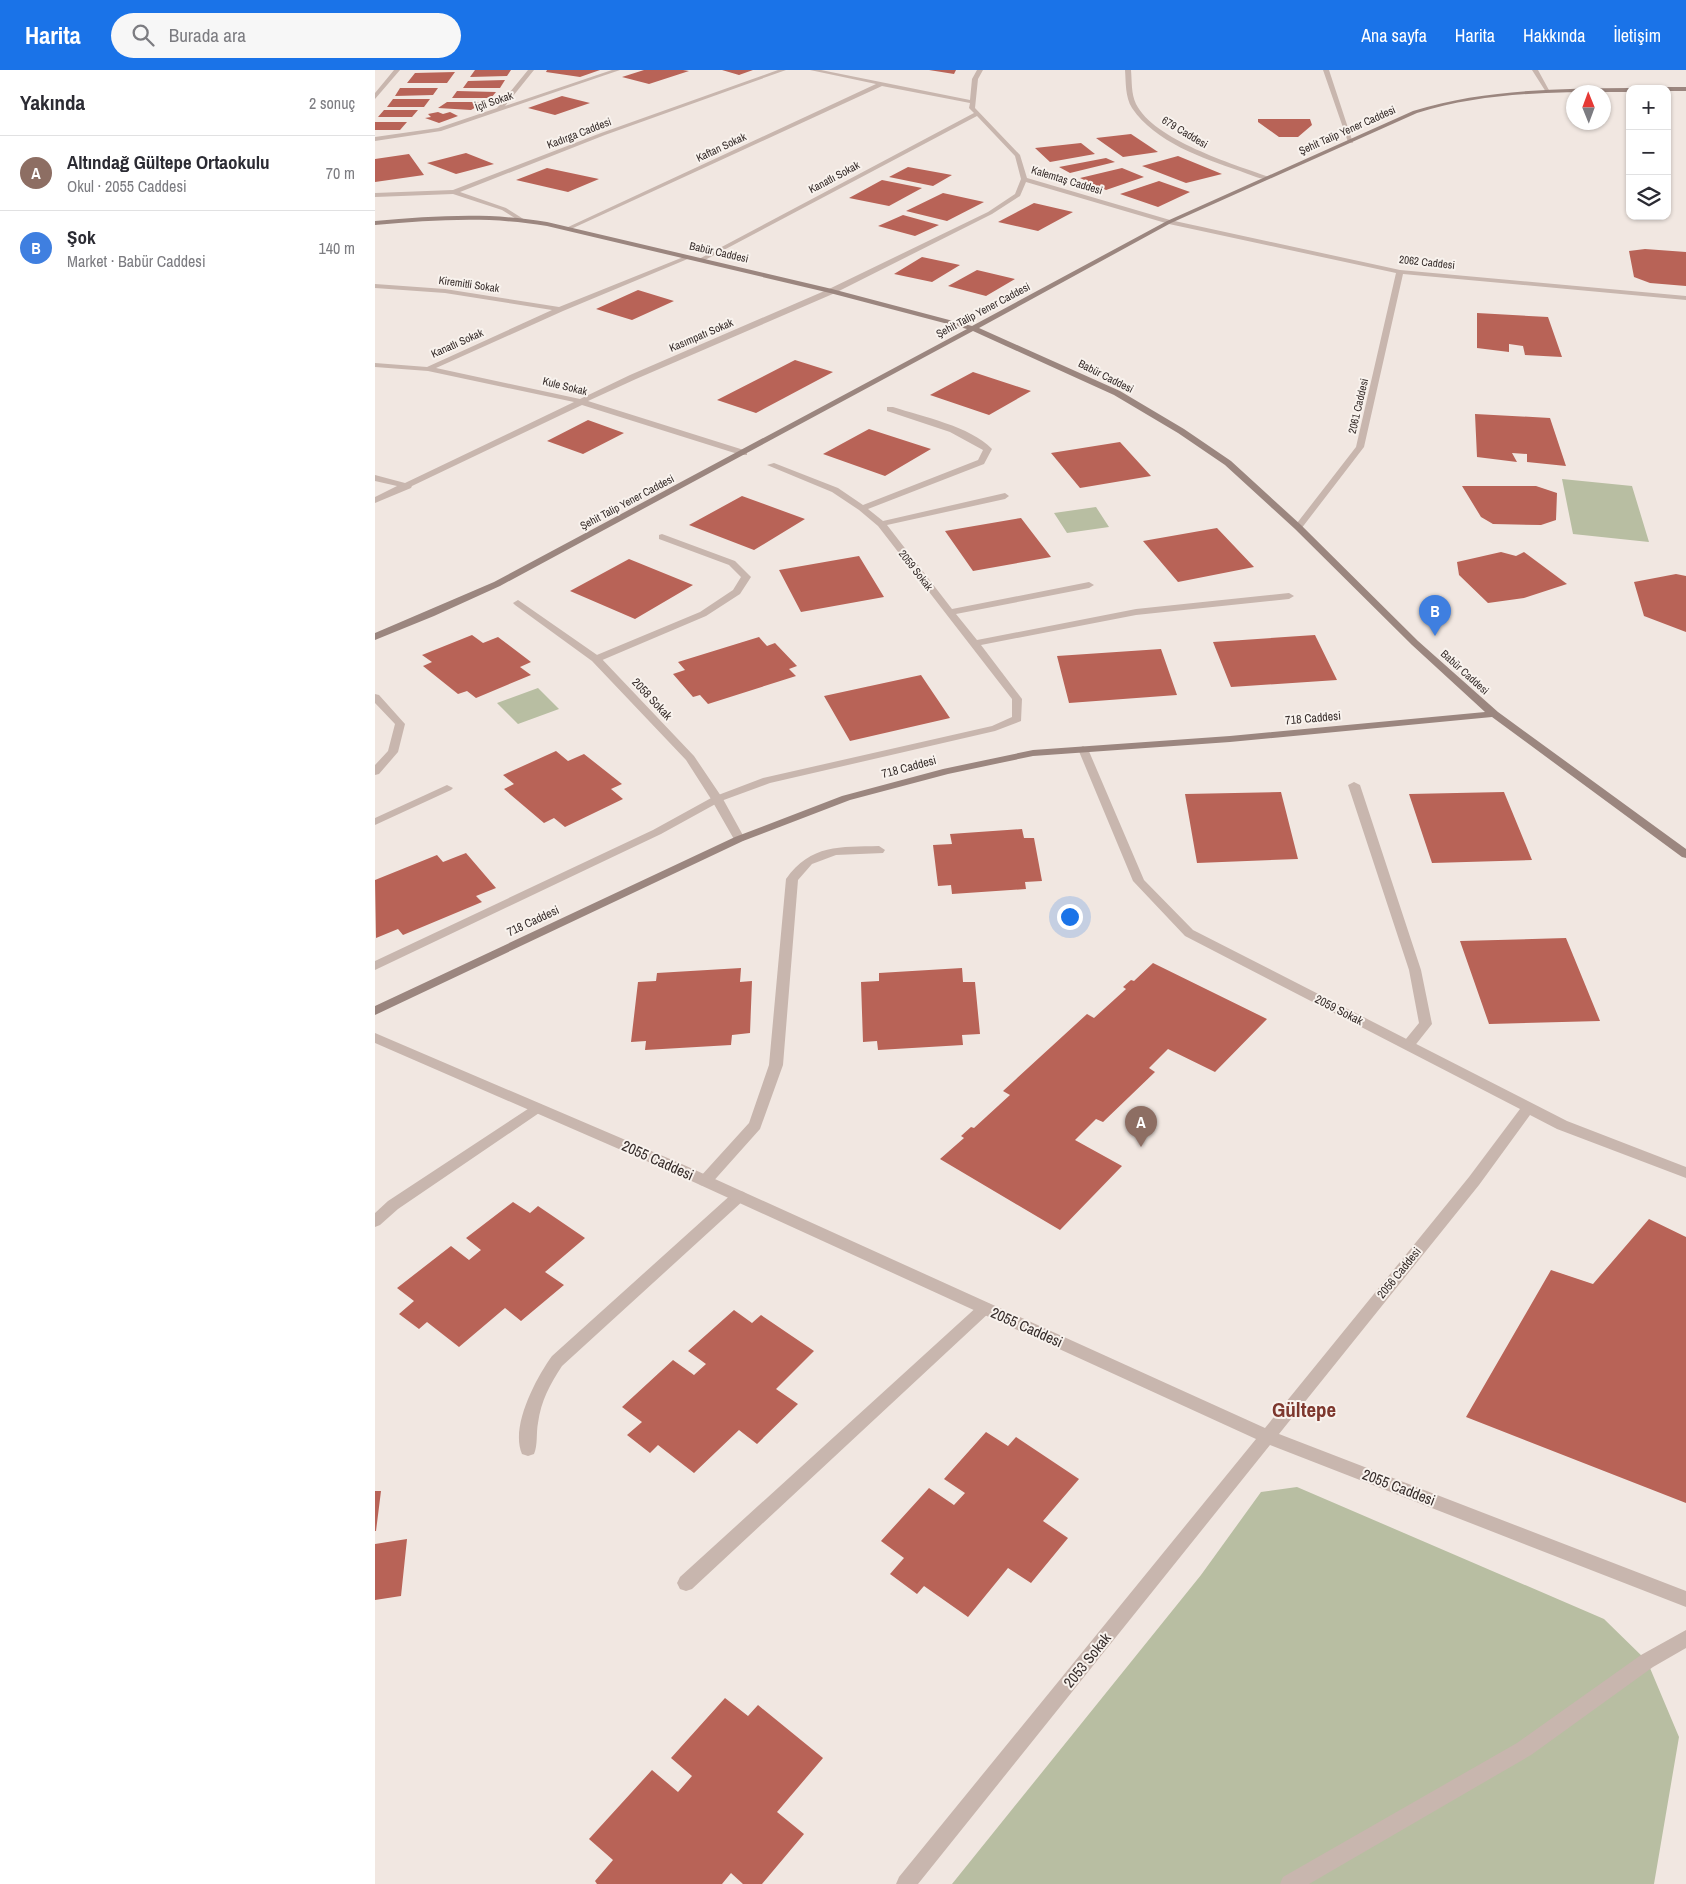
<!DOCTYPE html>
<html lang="tr">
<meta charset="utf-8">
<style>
:root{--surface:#fff;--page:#f7f7f7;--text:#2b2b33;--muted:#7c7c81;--line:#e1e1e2;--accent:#1a73e8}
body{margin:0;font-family:"Archivo Narrow",sans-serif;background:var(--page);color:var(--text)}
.controls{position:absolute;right:15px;top:15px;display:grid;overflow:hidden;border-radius:10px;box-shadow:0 1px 4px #0004}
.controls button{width:45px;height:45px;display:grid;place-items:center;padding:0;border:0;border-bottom:1px solid var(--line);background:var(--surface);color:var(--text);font:25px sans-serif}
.compass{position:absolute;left:1191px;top:15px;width:45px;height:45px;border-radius:50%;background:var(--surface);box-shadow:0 1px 4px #0004;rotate:359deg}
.you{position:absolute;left:694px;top:846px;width:18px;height:18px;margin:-12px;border:4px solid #fff;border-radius:50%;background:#1a73e8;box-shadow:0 0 0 8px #1a73e833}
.badge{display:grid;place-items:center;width:32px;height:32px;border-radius:50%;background:var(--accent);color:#fff;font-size:16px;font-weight:700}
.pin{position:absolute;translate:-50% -41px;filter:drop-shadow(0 1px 2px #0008)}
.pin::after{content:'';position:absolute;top:26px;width:18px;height:15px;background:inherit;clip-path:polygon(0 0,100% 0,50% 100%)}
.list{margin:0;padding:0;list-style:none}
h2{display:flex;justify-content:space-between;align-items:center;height:65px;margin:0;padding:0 20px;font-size:21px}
h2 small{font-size:16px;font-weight:400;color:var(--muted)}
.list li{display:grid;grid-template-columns:32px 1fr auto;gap:15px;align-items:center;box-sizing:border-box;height:75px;padding:0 20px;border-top:1px solid var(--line)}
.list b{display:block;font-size:19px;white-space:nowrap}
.list p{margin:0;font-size:16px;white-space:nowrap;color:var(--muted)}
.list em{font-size:16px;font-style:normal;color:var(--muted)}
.icon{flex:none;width:28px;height:28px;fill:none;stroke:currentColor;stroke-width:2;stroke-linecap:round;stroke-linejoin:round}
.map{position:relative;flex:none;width:1311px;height:1814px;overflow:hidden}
header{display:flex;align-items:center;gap:30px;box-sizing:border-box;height:70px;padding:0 25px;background:var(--accent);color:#fff}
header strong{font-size:24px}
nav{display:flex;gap:28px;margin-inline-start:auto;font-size:18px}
.search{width:350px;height:45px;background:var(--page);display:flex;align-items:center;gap:12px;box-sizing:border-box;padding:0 18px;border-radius:28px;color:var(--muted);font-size:19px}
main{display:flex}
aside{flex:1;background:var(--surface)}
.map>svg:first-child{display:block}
</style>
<header>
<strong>Harita</strong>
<div class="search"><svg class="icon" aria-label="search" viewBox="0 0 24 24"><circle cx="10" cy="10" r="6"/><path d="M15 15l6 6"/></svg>Burada ara</div>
<nav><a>Ana sayfa</a><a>Harita</a><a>Hakkında</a><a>İletişim</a></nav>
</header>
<main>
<aside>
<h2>Yakında<small>2 sonuç</small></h2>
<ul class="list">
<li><span class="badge" style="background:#8d6e63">A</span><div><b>Altındağ Gültepe Ortaokulu</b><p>Okul · 2055 Caddesi</p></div><em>70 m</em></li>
<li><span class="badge" style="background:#3f7fe0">B</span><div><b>Şok</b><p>Market · Babür Caddesi</p></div><em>140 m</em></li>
</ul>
</aside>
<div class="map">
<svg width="1311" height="1814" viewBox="0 0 1311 1814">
<rect width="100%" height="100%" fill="#f1e7e1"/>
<path fill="#b8bea2" d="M1187 409 1257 416 1274 472 1198 464Z
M721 437 734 457 692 463 679 443Z
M163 618 184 639 143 654 122 633Z
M922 1417 1229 1549 1272 1591 1304 1667 1279 1814H577L826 1505 886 1422Z"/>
<path fill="#b86357" d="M100 0H136L132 6 95 7Z
M172 0H225L205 7 171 2Z
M269 0H308L314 1 274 14 247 7Z
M347 0H378L364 5Z
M554 0H581L579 4Z
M80 2 72 13H32L40 3Z
M130 10 125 18H88L93 11Z
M25 18H63L58 25 20 26Z
M82 21 121 22 116 28H77Z
M187 26 215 33 180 45 153 38Z
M18 29H55L49 37H12Z
M72 32H110L96 40 63 38Z
M9 40H43L37 47H3Z
M63 42 68 44 75 42 83 46 64 53 50 48 56 47 53 44Z
M883 49H935L937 55 923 67H904L883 52Z
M0 52H32L25 60H0Z
M756 64 783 82 748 87 721 68Z
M706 73 720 84 675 92 660 78Z
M91 83 119 94 81 104 52 93Z
M34 84 49 105 0 112V89Z
M803 86 847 104 811 113 767 96Z
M731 88 740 92 695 103 684 97Z
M533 97 577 105 558 116 514 107Z
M172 98 224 109 193 122 141 110Z
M747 98 769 107 731 120 705 108Z
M507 110 547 118 514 136 474 128Z
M784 111 815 122 783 137 745 124Z
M568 123 609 132 572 151 531 141Z
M659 133 698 142 663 161 623 152Z
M528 145 564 155 540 166 503 156Z
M1270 179 1311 182V216L1275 213 1259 207 1254 181Z
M547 187 585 195 557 212 519 204Z
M602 200 640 209 611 226 573 216Z
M263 220 299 231 257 250 221 239Z
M1102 243 1173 247 1187 287 1150 285 1148 276 1134 274V282L1102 278Z
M420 290 458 302 381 343 342 330Z
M598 302 656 321 614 345 555 325Z
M1100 344 1175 348 1191 396 1152 392V384L1137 383 1142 392 1102 387Z
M213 350 249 363 208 384 172 371Z
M494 359 556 379 510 406 448 384Z
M745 372 776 406 705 418 676 383Z
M1087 416H1161L1182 423 1181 450 1166 455 1118 454 1106 447Z
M367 426 430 449 379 480 314 455Z
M646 448 676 487 598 501 570 461Z
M842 458 879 497 803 512 768 471Z
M1126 482 1141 486 1149 482 1192 514 1149 528 1113 533 1084 505 1082 492Z
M484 486 509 527 426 542 404 500Z
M254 489 318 515 260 549 195 521Z
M1301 504 1311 506V562L1269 546 1259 512Z
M97 565 108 573 123 567 156 592 145 597 156 605 101 628 92 621 83 624 48 596 57 592 47 585Z
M940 565 962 610 856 617 838 572Z
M384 567 392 576 400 573 422 596 414 599 421 606 333 634 325 625 318 627 298 604 310 600 303 592Z
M786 579 802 625 694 633 682 586Z
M546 605 575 648 475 671 449 626Z
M181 681 193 691 209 684 247 714 236 719 248 729 190 757 179 748 169 753 129 719 139 714 128 705Z
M906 722 923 789 822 793 810 724Z
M1129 722 1157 790 1057 793 1034 724Z
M647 759 649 768H659L667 811 650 812 651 819 577 824 576 815 563 816 558 775 577 774 575 764Z
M91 783 121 818 101 826 107 832 28 865 23 859 1 868 0 810 62 785 68 792Z
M1191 868 1225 951 1114 954 1085 871Z
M778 893 892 949 840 1002 793 979 774 998 780 1002 728 1052 721 1049 700 1070 747 1096 685 1160 565 1089 589 1068 586 1066 596 1057 599 1058 635 1025 628 1021 712 944 719 948 751 919 748 917 756 910 759 911Z
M366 898 365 912 377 911 375 963 357 965 356 975 270 980 271 971 256 972 263 912 281 911 282 903Z
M587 898 588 912H600L605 964 587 965 588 975 503 980 502 971 488 972 486 912 504 911V903Z
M138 1132 155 1143 163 1136 210 1168 170 1202 189 1215 146 1251 130 1238 84 1277 52 1252 44 1259 24 1244 39 1231 22 1218 76 1176 94 1190 106 1180 91 1168Z
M1274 1149 1311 1167V1433L1091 1347 1176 1200 1218 1214Z
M359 1240 377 1253 386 1245 439 1281 401 1319 423 1334 382 1374 364 1360 319 1403 283 1375 275 1383 252 1365 267 1352 247 1337 298 1290 319 1305 331 1294 313 1281Z
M611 1362 633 1376 641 1367 704 1409 668 1451 693 1468 656 1513 633 1498 593 1547 549 1516 542 1524 515 1504 529 1488 506 1471 554 1418 579 1435 590 1423 569 1409Z
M0 1421H6L1 1461H0Z
M32 1469 26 1526 0 1530V1474Z
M350 1628 373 1646 383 1635 448 1688 402 1742 429 1764 387 1814H368L356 1803 347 1814H222L220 1811 238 1790 214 1769 277 1700 303 1722 317 1706 296 1688Z"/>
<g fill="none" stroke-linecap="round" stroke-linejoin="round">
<path fill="#c8b6ae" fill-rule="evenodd" d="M512 337H518C548 347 595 356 617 379L609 394 493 439 508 451 630 423 634 426 630 429 512 455 577 539 714 512 719 515 714 518 581 544 602 570 761 539 914 523 919 526 914 529 761 545 606 575 647 629 646 651 620 661 395 713 346 731 286 764 0 900V891L278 760 338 727 388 708 617 656 637 647V629L503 456 484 440 457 422 392 395 399 393 463 418 488 435 603 390 608 380 575 362 512 341Z
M287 464 360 491 376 507 365 524 331 546 225 591H217V587L325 542 358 520 366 507 354 495 284 469V465Z
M0 624 4 625 30 654 23 682 4 704 0 705V695L13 681 20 654 0 633Z
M979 712 985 715 1046 900 1057 954 1038 978H1028L1026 975 1044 953 1034 900 973 715Z
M72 715 78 718 76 720 0 755V748Z
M504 776 510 780 508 783 461 785 437 794 423 810 408 995 385 1059 335 1115 330 1116 325 1115 323 1111 325 1107 374 1053 394 995 411 809C436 774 465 777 504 776Z
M162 1033 167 1035 169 1038 167 1041 23 1139 5 1155 0 1157V1143L13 1131Z
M364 1121 369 1122 371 1126 369 1130 187 1296C175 1314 166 1331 163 1353 161 1363 163 1375 159 1384L153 1386 147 1384C135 1357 161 1308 177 1286L359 1122Z
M610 1232 615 1234 618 1238 615 1242 317 1519 311 1521 305 1519 302 1513 305 1507 605 1234Z"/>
<path fill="#c8b6ae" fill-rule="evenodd" d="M19 0H25L0 29V23Z
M153 0H159L130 36 237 0H245L66 61 0 71V67L63 58 122 38Z
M403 0H411L230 65 85 122 131 138 150 150V152H146L127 140 78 124 0 127V123L78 120 226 63Z
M435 0H446L595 30 597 9 602 0H608L603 9 600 38 645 85 652 108 795 150 1025 200 1311 226V230L1028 204 989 377 926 459 923 460 919 457 981 377 1021 203 794 154 651 112 645 126 617 144 460 223 261 309 213 331 372 381V385H366L207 335 37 416 36 418 0 433V427L22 416 0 411V405L30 413 199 332 53 301 0 297V293L52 297 177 240 70 223 0 218V214L70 219 184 237 311 186H315V188L188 241 61 298 205 329 255 305 454 219 613 142 640 124 646 109 640 86 602 46 328 191H324V189L599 43 594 38 595 33 507 16 196 159 191 158 501 14Z
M750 0H756C757 11 756 24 761 34 779 70 858 94 894 107V109C885 110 874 104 865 101 827 88 780 72 757 38 750 27 751 12 750 0Z
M948 0H954L978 73 973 72Z
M1157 0H1163L1175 22H1171Z
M143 530 225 587 319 686 348 729 370 769 368 771H360L336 729 311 690 217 591 140 535 138 533Z
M708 676 713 679 769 810 818 860 1192 1051 1311 1097V1108L1182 1059 1155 1045 1104 1115 904 1364 1311 1521V1537L895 1375 543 1814H521L524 1807 881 1369 299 1103 0 973V963L309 1095 890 1358 1094 1107 1145 1039 810 866 758 811 703 679Z
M1311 1560V1578L1278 1597 1156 1685 934 1814H905L908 1807 1142 1673 1266 1585Z"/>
<path fill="#9b867f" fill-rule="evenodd" d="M1292 17H1311V21H1292V19H1289Z
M1255 18 1257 19H1255V22C1182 22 1112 21 1042 43L796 153 604 258 745 321 809 359 856 391 926 455 1043 571 1123 642 1311 779V788L1307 787 1117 647 855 672 658 686 573 704 475 730 368 771 0 945V936L360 767 467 726 568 699 658 680 855 666 1110 642 1037 575 920 459 850 395 803 363 739 325 598 261 125 516 59 546 0 570V563L119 512 592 259 455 223 172 156C114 146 58 150 0 155V151C58 146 114 142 172 152L457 219 597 256 792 151 1038 41C1109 19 1181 19 1255 18Z"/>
</g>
<g text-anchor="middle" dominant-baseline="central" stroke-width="4" stroke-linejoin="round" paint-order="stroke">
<g font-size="11" fill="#372d2b" stroke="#f8f2ed">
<text transform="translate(119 31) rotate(-19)">İçli Sokak</text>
<text transform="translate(972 60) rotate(-24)">Şehit Talip Yener Caddesi</text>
<text transform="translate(810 62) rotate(31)">679 Caddesi</text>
<text transform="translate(204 63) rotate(-21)">Kadırga Caddesi</text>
<text transform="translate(346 77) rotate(-25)">Kaftan Sokak</text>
<text transform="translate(459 107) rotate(-28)">Kanatlı Sokak</text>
<text transform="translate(692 110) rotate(17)">Kalemtaş Caddesi</text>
<text transform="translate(344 182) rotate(13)">Babür Caddesi</text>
<text transform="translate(1052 192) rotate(6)">2062 Caddesi</text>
<text transform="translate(94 214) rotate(8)">Kiremitli Sokak</text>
<text transform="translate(608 240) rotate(-28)">Şehit Talip Yener Caddesi</text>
<text transform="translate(326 265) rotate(-23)">Kasımpatı Sokak</text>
<text transform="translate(82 273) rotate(-24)">Kanatlı Sokak</text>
<text transform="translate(731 306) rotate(27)">Babür Caddesi</text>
<text transform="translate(190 316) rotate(14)">Kule Sokak</text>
<text transform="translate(983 336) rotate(-77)">2061 Caddesi</text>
<text transform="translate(252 432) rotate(-28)">Şehit Talip Yener Caddesi</text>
<text transform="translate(541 500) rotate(52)">2059 Sokak</text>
<text transform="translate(1090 602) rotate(42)">Babür Caddesi</text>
</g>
<g font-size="12" fill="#372d2b" stroke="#f8f2ed">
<text transform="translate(277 629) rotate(47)">2058 Sokak</text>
<text transform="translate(938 648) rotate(-5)">718 Caddesi</text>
<text transform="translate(534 697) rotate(-15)">718 Caddesi</text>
<text transform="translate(158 851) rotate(-25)">718 Caddesi</text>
<text transform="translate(964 940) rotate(27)">2059 Sokak</text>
<text transform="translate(1024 1203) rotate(-51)">2056 Caddesi</text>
</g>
<g font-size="15" fill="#372d2b" stroke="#f8f2ed">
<text transform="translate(283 1090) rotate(24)">2055 Caddesi</text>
<text transform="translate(652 1257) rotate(24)">2055 Caddesi</text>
<text transform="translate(1024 1417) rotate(21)">2055 Caddesi</text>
<text transform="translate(712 1590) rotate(-51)">2053 Sokak</text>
</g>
<g font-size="21" font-weight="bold" fill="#7d372d" stroke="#f8f2ed">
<text x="929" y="1339">Gültepe</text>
</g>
</g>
</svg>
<div class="controls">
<button>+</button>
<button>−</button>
<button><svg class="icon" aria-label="layers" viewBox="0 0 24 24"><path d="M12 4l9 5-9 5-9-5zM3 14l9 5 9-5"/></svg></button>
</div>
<svg class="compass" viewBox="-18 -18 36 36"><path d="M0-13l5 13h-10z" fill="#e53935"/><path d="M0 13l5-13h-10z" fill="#7c7c81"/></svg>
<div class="you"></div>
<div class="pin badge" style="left:766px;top:1077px;background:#8d6e63">A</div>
<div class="pin badge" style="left:1060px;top:566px;background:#3f7fe0">B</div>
</div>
</main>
